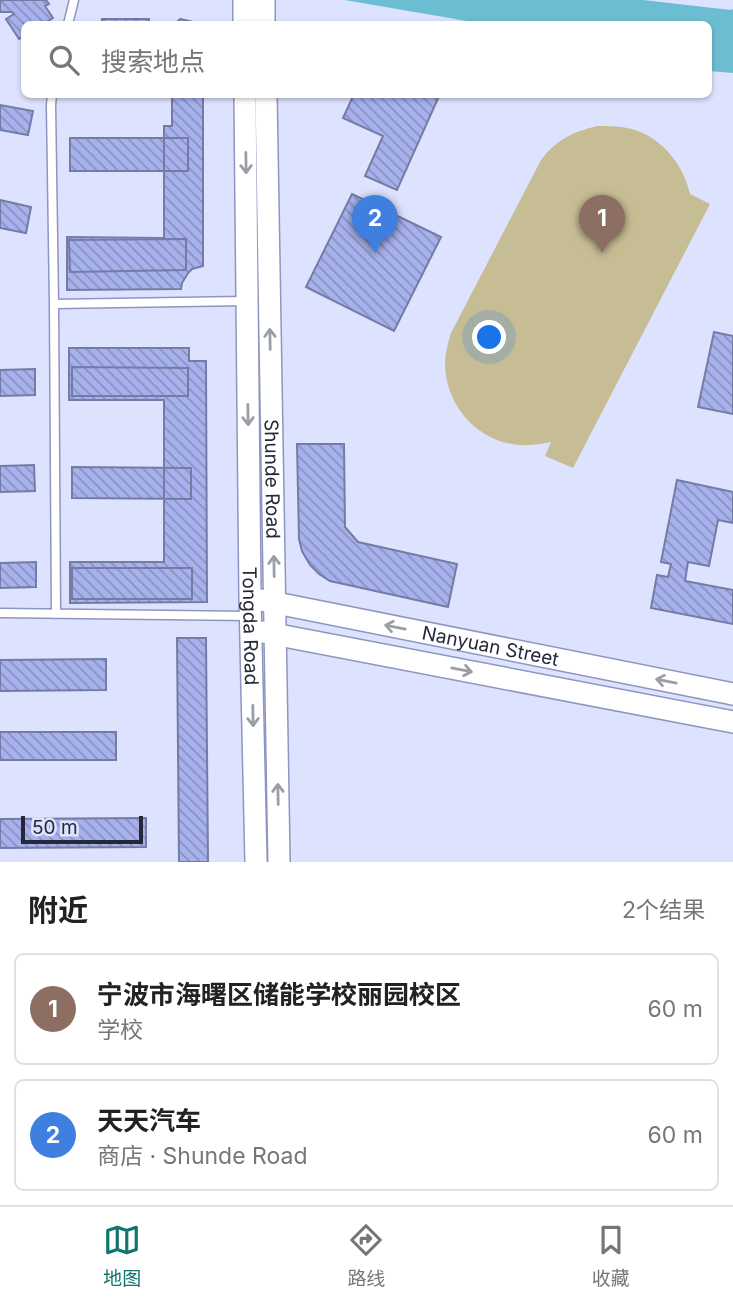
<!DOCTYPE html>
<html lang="zh">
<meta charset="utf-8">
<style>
:root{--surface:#fff;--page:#f6f6f6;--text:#222;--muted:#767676;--line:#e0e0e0;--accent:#0f766e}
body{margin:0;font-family:Inter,"Noto Sans SC",sans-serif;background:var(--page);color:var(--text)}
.scale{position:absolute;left:21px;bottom:18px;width:122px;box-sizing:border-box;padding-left:7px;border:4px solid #242839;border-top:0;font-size:19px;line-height:24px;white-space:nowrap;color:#242839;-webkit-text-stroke:5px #dde3fe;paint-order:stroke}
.you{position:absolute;left:490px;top:338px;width:24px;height:24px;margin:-18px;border:5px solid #fff;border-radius:50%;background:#1a73e8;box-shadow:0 0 0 10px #1a73e833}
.badge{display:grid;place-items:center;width:46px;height:46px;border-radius:50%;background:var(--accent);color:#fff;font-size:23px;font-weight:700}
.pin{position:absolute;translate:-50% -58px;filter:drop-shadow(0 2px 4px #0008)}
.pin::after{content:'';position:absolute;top:37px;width:24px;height:21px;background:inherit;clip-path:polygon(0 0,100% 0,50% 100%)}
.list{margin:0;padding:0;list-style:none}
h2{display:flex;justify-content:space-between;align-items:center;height:91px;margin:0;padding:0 28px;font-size:30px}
h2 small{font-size:23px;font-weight:400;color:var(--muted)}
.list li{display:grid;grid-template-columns:46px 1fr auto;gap:21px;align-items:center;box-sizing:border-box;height:112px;margin:0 14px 14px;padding:0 14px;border:2px solid var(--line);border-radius:10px}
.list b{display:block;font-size:26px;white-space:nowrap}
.list p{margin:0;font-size:23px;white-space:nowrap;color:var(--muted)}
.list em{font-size:23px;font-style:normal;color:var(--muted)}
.icon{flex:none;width:38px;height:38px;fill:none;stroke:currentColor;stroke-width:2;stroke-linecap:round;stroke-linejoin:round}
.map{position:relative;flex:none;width:733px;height:862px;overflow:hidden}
.search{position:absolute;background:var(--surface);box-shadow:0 2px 5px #0004;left:21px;right:21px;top:21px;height:77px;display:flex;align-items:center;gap:18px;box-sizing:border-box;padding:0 24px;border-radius:10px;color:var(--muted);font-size:26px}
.sheet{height:343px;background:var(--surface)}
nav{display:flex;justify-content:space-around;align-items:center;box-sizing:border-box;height:98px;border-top:2px solid var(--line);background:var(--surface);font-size:19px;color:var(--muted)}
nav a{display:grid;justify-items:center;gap:4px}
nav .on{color:var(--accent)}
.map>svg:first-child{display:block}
</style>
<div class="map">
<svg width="733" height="862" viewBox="0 0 733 862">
<defs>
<pattern id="building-back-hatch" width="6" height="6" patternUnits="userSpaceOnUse" patternTransform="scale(1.75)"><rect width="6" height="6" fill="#a7b2ed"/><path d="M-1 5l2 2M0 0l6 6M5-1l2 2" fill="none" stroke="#8891c1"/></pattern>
</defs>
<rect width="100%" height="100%" fill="#dde3fe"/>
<path fill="#c7bd95" d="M597 126C610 126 623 126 635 130 663 139 684 166 690 194L710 204 573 468 545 456 551 442C540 444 530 446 519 445 478 442 446 406 445 365 445 354 448 343 451 333L541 160C556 140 573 132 597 126Z"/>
<path fill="#6cbdd1" d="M345 0H643L731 10 733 9V73L709 71 708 24H484Z"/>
<path fill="url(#building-back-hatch)" stroke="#747ca5" stroke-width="2" d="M0 0H46L49 4 45 6 53 18 43 24H24V36L19 39 6 19 14 14 12 12H0Z
M102 19H149V24H102Z
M180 19 202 24H175Z
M168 94H203V266L192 269 188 273 182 283 181 289 67 290V237L164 238V126H172V95Z
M354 94H440L397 190 365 176 383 136 343 118Z
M0 105 33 111 28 135 0 130Z
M70 138H188V171H70Z
M352 194 441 237 394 331 306 287Z
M0 200 31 207 26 233 0 228Z
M186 239V270L70 272 69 240Z
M714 332 733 336V414L698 407Z
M69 348H189V361H206L207 602 70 603V562H164V400H69Z
M72 367 188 368V396H72Z
M35 369V395L0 396V370Z
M297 444H344L345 527 358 542 457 564 448 607 330 581 319 574 310 565 302 551 299 539Z
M34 465 35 491 0 492V466Z
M72 467 191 468V499L72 498Z
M677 480 733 492V523L718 520 709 566 688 562 685 581 733 590V624L651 608 657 575 668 577 671 564 661 562Z
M36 562V587L0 588V563Z
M72 568H192V599H72Z
M177 638H206L208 862H179Z
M106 659V690L0 691V660Z
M0 732H116V760H0Z
M146 818V847L0 848V819Z"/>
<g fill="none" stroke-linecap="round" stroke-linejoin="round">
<g stroke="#8d96c0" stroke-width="11">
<path id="lane" d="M68 24 74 0
M52 94 51 105 54 304 56 614
M54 304 244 301
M0 613 249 616"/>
</g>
<g stroke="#8d96c0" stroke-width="24">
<g id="secondary">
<path d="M244 0V24"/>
<path d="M264 0V24"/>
<path id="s1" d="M245 94 250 598 256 862"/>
<path id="s2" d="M266 94 279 862"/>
<path id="s3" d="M261 600 733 694"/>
<path d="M263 632 733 722"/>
</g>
</g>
<use href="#lane" stroke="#fff" stroke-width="8"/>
<use href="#secondary" stroke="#fff" stroke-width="21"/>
</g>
<defs><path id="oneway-shaft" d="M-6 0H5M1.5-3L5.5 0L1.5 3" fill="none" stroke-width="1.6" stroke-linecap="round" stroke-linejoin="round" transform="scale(1.75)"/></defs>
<g stroke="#9c9ea6">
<use href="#oneway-shaft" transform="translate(246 163) rotate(89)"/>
<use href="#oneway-shaft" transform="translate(270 339) rotate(-91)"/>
<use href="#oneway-shaft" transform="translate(248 415) rotate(89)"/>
<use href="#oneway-shaft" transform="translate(274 566) rotate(-91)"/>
<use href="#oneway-shaft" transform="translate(395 627) rotate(-169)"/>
<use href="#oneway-shaft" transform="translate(462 670) rotate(11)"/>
<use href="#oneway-shaft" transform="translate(666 681) rotate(-169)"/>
<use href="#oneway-shaft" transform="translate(253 716) rotate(89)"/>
<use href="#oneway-shaft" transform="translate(278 794) rotate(-91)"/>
</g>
<g text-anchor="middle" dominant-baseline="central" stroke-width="6" stroke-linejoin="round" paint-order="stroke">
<g font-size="19" fill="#242839" stroke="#dde3fe">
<text stroke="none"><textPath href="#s2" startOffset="385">Shunde Road</textPath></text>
<text stroke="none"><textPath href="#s1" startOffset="532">Tongda Road</textPath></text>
<text stroke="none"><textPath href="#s3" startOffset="234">Nanyuan Street</textPath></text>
</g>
</g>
</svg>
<div class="scale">50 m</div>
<div class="you"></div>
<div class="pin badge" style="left:602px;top:253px;background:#8d6e63">1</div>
<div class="pin badge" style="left:375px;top:253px;background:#3f7fe0">2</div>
<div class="search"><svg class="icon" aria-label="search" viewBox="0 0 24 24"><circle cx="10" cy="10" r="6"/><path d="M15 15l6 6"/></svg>搜索地点</div>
</div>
<section class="sheet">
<h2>附近<small>2个结果</small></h2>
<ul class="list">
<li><span class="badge" style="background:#8d6e63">1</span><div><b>宁波市海曙区储能学校丽园校区</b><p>学校</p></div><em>60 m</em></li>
<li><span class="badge" style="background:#3f7fe0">2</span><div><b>天天汽车</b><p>商店 · Shunde Road</p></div><em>60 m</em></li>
</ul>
</section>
<nav>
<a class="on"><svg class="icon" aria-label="map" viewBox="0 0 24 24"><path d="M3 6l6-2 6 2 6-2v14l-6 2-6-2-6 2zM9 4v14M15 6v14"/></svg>地图</a>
<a><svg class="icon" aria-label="directions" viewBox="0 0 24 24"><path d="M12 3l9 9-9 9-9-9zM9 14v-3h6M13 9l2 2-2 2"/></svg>路线</a>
<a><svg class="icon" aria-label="saved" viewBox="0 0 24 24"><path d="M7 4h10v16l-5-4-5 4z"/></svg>收藏</a>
</nav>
